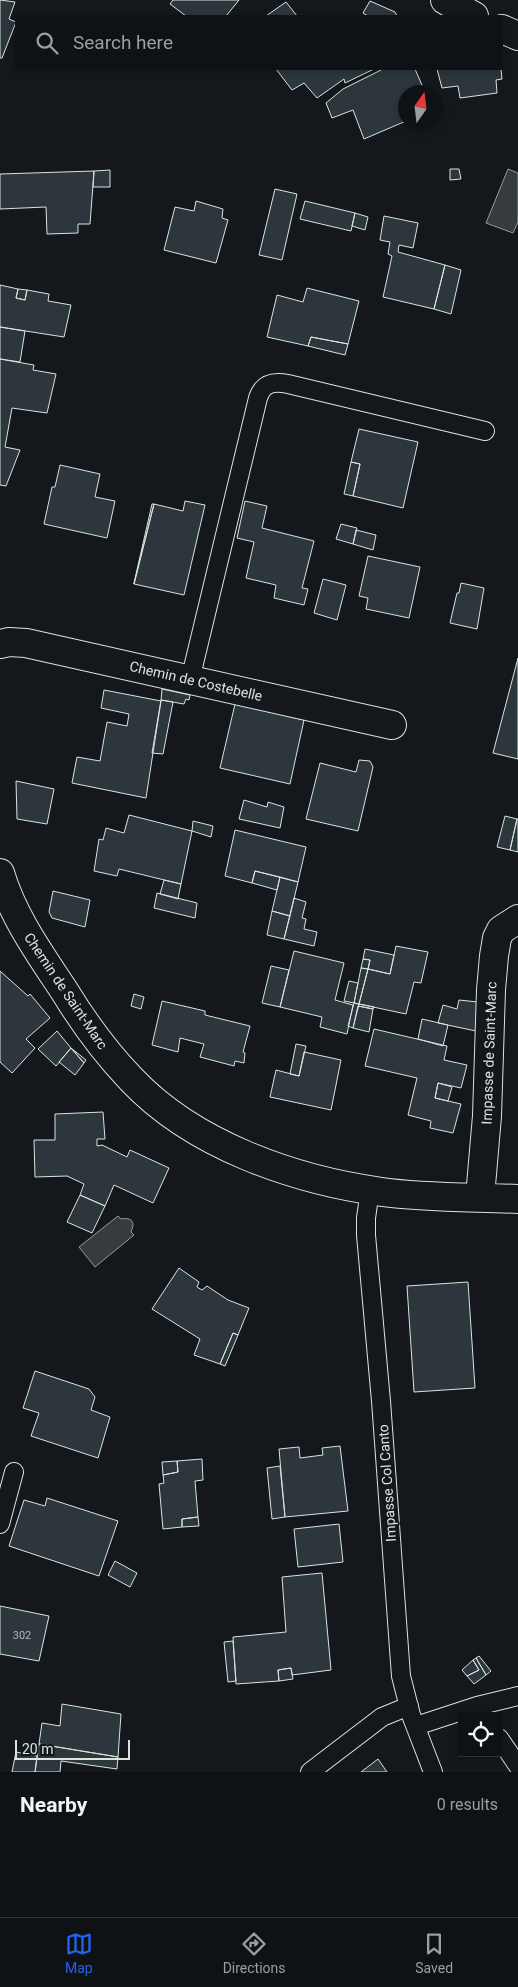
<!DOCTYPE html>
<style>
:root{--surface:#0f1215;--page:#181b1e;--text:#f1f3f6;--muted:#9b9ea0;--line:#2f3234;--accent:#2563eb}
body{margin:0;font-family:Roboto,sans-serif;background:var(--page);color:var(--text)}
.controls{position:absolute;right:15px;bottom:15px;display:grid;overflow:hidden;border-radius:0px;box-shadow:0 2px 8px #0003}
.controls button{width:45px;height:45px;display:grid;place-items:center;padding:0;border:0;border-bottom:1px solid var(--line);background:var(--surface);color:var(--text);font:25px sans-serif}
.compass{position:absolute;left:398px;top:85px;width:45px;height:45px;border-radius:50%;background:var(--surface);box-shadow:0 2px 8px #0003;rotate:14deg}
.scale{position:absolute;left:15px;bottom:12px;width:115px;box-sizing:border-box;padding-left:5px;border:2px solid #d8e6dc;border-top:0;font-size:14px;line-height:18px;white-space:nowrap;color:#d8e6dc;-webkit-text-stroke:4px #14181c;paint-order:stroke}
.list{margin:0;padding:0;list-style:none}
h2{display:flex;justify-content:space-between;align-items:center;height:65px;margin:0;padding:0 20px;font-size:21px}
h2 small{font-size:16px;font-weight:400;color:var(--muted)}
.icon{flex:none;width:28px;height:28px;fill:none;stroke:currentColor;stroke-width:2;stroke-linecap:round;stroke-linejoin:round}
.map{position:relative;flex:none;width:518px;height:1772px;overflow:hidden}
.search{position:absolute;background:var(--surface);box-shadow:0 2px 8px #0003;left:15px;right:15px;top:15px;height:55px;display:flex;align-items:center;gap:12px;box-sizing:border-box;padding:0 18px;border-radius:0px;color:var(--muted);font-size:19px}
.sheet{height:145px;background:var(--surface)}
nav{display:flex;justify-content:space-around;align-items:center;box-sizing:border-box;height:70px;border-top:1px solid var(--line);background:var(--surface);font-size:14px;color:var(--muted)}
nav a{display:grid;justify-items:center;gap:2px}
nav .on{color:var(--accent)}
.map>svg:first-child{display:block}
</style>
<div class="map">
<svg width="518" height="1772" viewBox="0 0 518 1772">
<rect width="100%" height="100%" fill="#14181c"/>
<path fill="#363b3e" stroke="#939e99" d="M508 169 518 173V222L513 233 486 223Z
M118 1216 121 1219C127 1218 133 1218 133 1226L131 1232 134 1235 95 1267 79 1247Z"/>
<path fill="#2c363c" stroke="#d8e6dc" d="M0 0 15 2 9 19 16 22 2 58H0Z
M173 0H239L226 16H186L170 4Z
M370 1 395 12 397 16H368L363 13Z
M286 2 297 16H266Z
M276 69H374L345 83 344 79 317 98 304 83 292 90Z
M383 69H415L425 92H406V121L364 139 353 110 332 118 326 103 343 89Z
M437 69H501L502 79 496 80 497 93 460 98 458 86 442 88Z
M450 169H459L461 179 450 180Z
M110 170V187H93L94 171Z
M94 171 90 224H78V233L47 234 46 207 0 209V174Z
M275 189 297 194 282 260 259 255Z
M196 201 223 209 222 218 228 220 216 263 164 250 175 207 194 211Z
M305 201 355 213 351 231 300 219Z
M355 213 368 217 365 230 352 226Z
M384 216 418 223 413 248 399 245 398 252 445 265 434 309 383 297 392 256 388 254 390 242 380 240Z
M445 265 461 270 451 314 434 309Z
M0 285 18 289 16 298 25 300 27 290 49 294 48 301 71 305 64 337 0 327Z
M307 288 359 301 348 344 311 337 308 346 267 337 277 295 303 302Z
M18 289 27 290 25 300 16 298Z
M0 327 25 331 20 362 0 359Z
M311 337 348 344 345 355 308 346Z
M0 359 34 365 33 370 56 374 47 413 12 408 5 447 20 450 6 486 0 485Z
M359 429 418 442 403 508 353 496 360 464 351 462Z
M351 462 360 464 353 496 344 494Z
M60 465 100 474 95 497 115 501 107 538 44 524 52 487H55Z
M185 501 205 505 184 595 134 584 154 504 183 511Z
M245 501 267 506 262 528 314 541 302 588 308 589 304 605 274 598 276 585 246 578 254 542 237 538Z
M152 504H154L134 584V583Z
M341 524 357 528 353 544 336 539Z
M356 530 376 535 373 550 353 544Z
M368 556 420 567 409 618 366 609 368 598 359 596Z
M323 579 346 585 337 620 314 613Z
M461 583 484 588 477 629 450 623 457 593H459Z
M518 658V759L493 753Z
M162 689 190 695 189 700 186 699 184 704 161 700Z
M104 690 161 701 146 798 72 783 77 757 100 761 107 722 127 726 129 714 101 708Z
M161 700 173 702 163 754 152 753Z
M235 704 304 720 290 784 220 768Z
M359 760 370 761 373 767 358 831 306 819 320 763 356 772Z
M16 781 54 789 47 824 17 819Z
M244 800 267 807 268 802 284 807 280 828 239 819Z
M129 815 192 831 181 884 119 869 117 876 94 871 99 839 103 840 106 828 124 833Z
M505 816 517 819 510 850 497 847Z
M517 819H518V852L510 850Z
M193 821 213 826 211 837 192 831Z
M235 830 306 847 298 882 255 871 252 883 225 876Z
M255 871 280 877 277 890 252 883Z
M280 877 298 882 290 916 272 911Z
M164 880 181 884 178 899 160 894Z
M53 891 90 900 85 927 52 918 49 912Z
M157 893 197 903 195 918 154 908Z
M294 898 306 902 302 918 306 919 304 929 317 932 314 946 284 939Z
M272 911 290 916 284 939 267 935Z
M396 946 428 952 421 983 414 982 406 1014 359 1004 368 969 390 974Z
M365 949 394 955 390 974 368 969 370 960 363 959Z
M294 951 344 963 335 1000 353 1005 347 1034 320 1027 322 1017 280 1007Z
M363 959 370 960 368 969 361 968Z
M271 966 289 970 280 1007 262 1003Z
M361 968 368 969 359 1004 354 1003Z
M0 971 28 996 30 994 50 1018 26 1039 35 1048 12 1073 0 1062Z
M349 981 358 983 354 1003 344 1001Z
M134 994 144 997 141 1009 131 1006Z
M459 1000 478 1002 476 1031 438 1023 443 1005 457 1009Z
M162 1001 205 1011V1015L250 1026 243 1052 245 1053 244 1063 235 1061 234 1066 200 1057 204 1044 180 1038 178 1052 152 1045Z
M354 1003 359 1004 353 1028 348 1026Z
M359 1004 374 1007 373 1009 358 1006Z
M358 1006 373 1009 369 1032 353 1028Z
M422 1019 448 1025 443 1046 418 1039Z
M374 1029 447 1046 444 1060 467 1065 461 1088 438 1083 435 1098 461 1104 453 1133 430 1128 431 1121 408 1115 417 1078 365 1066Z
M57 1031 71 1048 56 1066 38 1049Z
M296 1044 306 1046 299 1076 290 1074Z
M71 1048 86 1060 84 1063Z
M71 1048 84 1063 75 1075 59 1062Z
M304 1052 341 1060 331 1110 270 1097 276 1070 299 1076Z
M438 1083 452 1087 448 1101 435 1098Z
M103 1112 105 1139H97V1146L102 1145 127 1157 130 1150 169 1168 153 1203 114 1185 105 1206 80 1195 84 1184 67 1176 35 1177 34 1140H55V1114Z
M80 1195 105 1206 92 1233 67 1222Z
M179 1268 199 1282 197 1287 202 1290 207 1286 228 1300 249 1308 238 1335 233 1333 220 1364 194 1355 200 1339 152 1309Z
M468 1282 475 1388 414 1392 407 1286Z
M233 1333 238 1335 225 1366 220 1364Z
M35 1371 89 1389 95 1397 91 1410 110 1417 98 1458 31 1436 39 1413 23 1408Z
M340 1446 348 1511 285 1517 279 1449 299 1447 300 1458 323 1455 322 1448Z
M202 1459 203 1480 195 1481 198 1517 182 1519V1527L163 1529 159 1484 164 1483 163 1475 178 1472 177 1461Z
M177 1461 178 1472 163 1475 162 1462Z
M280 1466 285 1517 272 1519 267 1468Z
M47 1498 118 1521 99 1576 9 1546 24 1500 45 1506Z
M198 1517 199 1526 182 1527V1519Z
M339 1524 343 1562 298 1567 294 1529Z
M115 1561 137 1573 130 1587 108 1575Z
M322 1573 331 1670 292 1675 291 1668 278 1670 279 1681 236 1684 233 1637 286 1632 282 1577Z
M0 1606 49 1616 39 1661 0 1654Z
M233 1641 236 1681 228 1682 224 1642Z
M479 1656 491 1671 486 1675 476 1658Z
M476 1658 486 1675 474 1684 467 1676 479 1670 473 1660Z
M473 1660 479 1670 467 1676 462 1670Z
M291 1668 293 1679 279 1681 278 1670Z
M62 1704 121 1714 118 1757 39 1744 42 1723 60 1726Z
M39 1744 118 1757 117 1769 61 1761 60 1772H35Z
M16 1752 37 1756 35 1772H12Z
M378 1759 387 1772H361Z"/>
<g fill="none" stroke-linecap="round" stroke-linejoin="round">
<g stroke="#d8e6dc" stroke-width="20">
<path id="service" d="M190 680 258 398C263 383 273 381 288 384L485 431
M370 1190 366 1218V1235L381 1401 401 1676 411 1715 433 1772
M0 1524 14 1472
M416 1726 477 1706 518 1696
M499 1738 518 1766
M310 1772 382 1717 409 1706"/>
</g>
<g stroke="#d8e6dc" stroke-width="30">
<path id="minor" d="M0 644 9 642 26 643 392 725
M0 873C13 917 40 954 65 992 84 1023 106 1053 131 1079 193 1145 294 1180 382 1192 425 1198 474 1197 518 1199
M480 1197 487 1116 491 990 494 956 497 938 501 930 518 919"/>
</g>
<g stroke="#d8e6dc" stroke-width="30">
<path id="tertiary" d="M445 0 474 16
M502 29 518 36"/>
</g>
<use href="#service" stroke="#14181c" stroke-width="18"/>
<use href="#minor" stroke="#14181c" stroke-width="28"/>
<use href="#tertiary" stroke="#14181c" stroke-width="28"/>
</g>
<g text-anchor="middle" dominant-baseline="central" stroke-width="4" stroke-linejoin="round" paint-order="stroke">
<g font-size="11" fill="#adbab4">
<text x="22" y="1635">302</text>
</g>
<g font-size="14" fill="#d8e6dc" stroke="#14181c">
<text transform="translate(196 681) rotate(13)">Chemin de Costebelle</text>
<text transform="translate(66 991) rotate(56)">Chemin de Saint-Marc</text>
<text transform="translate(489 1053) rotate(-88)">Impasse de Saint-Marc</text>
<text transform="translate(387 1483) rotate(-94)">Impasse Col Canto</text>
</g>
</g>
</svg>
<div class="controls">
<button><svg class="icon" aria-label="locate" viewBox="0 0 24 24"><circle cx="12" cy="12" r="6"/><path d="M12 2v4M12 18v4M2 12h4M18 12h4"/></svg></button>
</div>
<svg class="compass" viewBox="-18 -18 36 36"><path d="M0-13l5 13h-10z" fill="#e53935"/><path d="M0 13l5-13h-10z" fill="#9b9ea0"/></svg>
<div class="scale">20 m</div>
<div class="search"><svg class="icon" aria-label="search" viewBox="0 0 24 24"><circle cx="10" cy="10" r="6"/><path d="M15 15l6 6"/></svg>Search here</div>
</div>
<section class="sheet">
<h2>Nearby<small>0 results</small></h2>
<ul class="list">
</ul>
</section>
<nav>
<a class="on"><svg class="icon" aria-label="map" viewBox="0 0 24 24"><path d="M3 6l6-2 6 2 6-2v14l-6 2-6-2-6 2zM9 4v14M15 6v14"/></svg>Map</a>
<a><svg class="icon" aria-label="directions" viewBox="0 0 24 24"><path d="M12 3l9 9-9 9-9-9zM9 14v-3h6M13 9l2 2-2 2"/></svg>Directions</a>
<a><svg class="icon" aria-label="saved" viewBox="0 0 24 24"><path d="M7 4h10v16l-5-4-5 4z"/></svg>Saved</a>
</nav>
